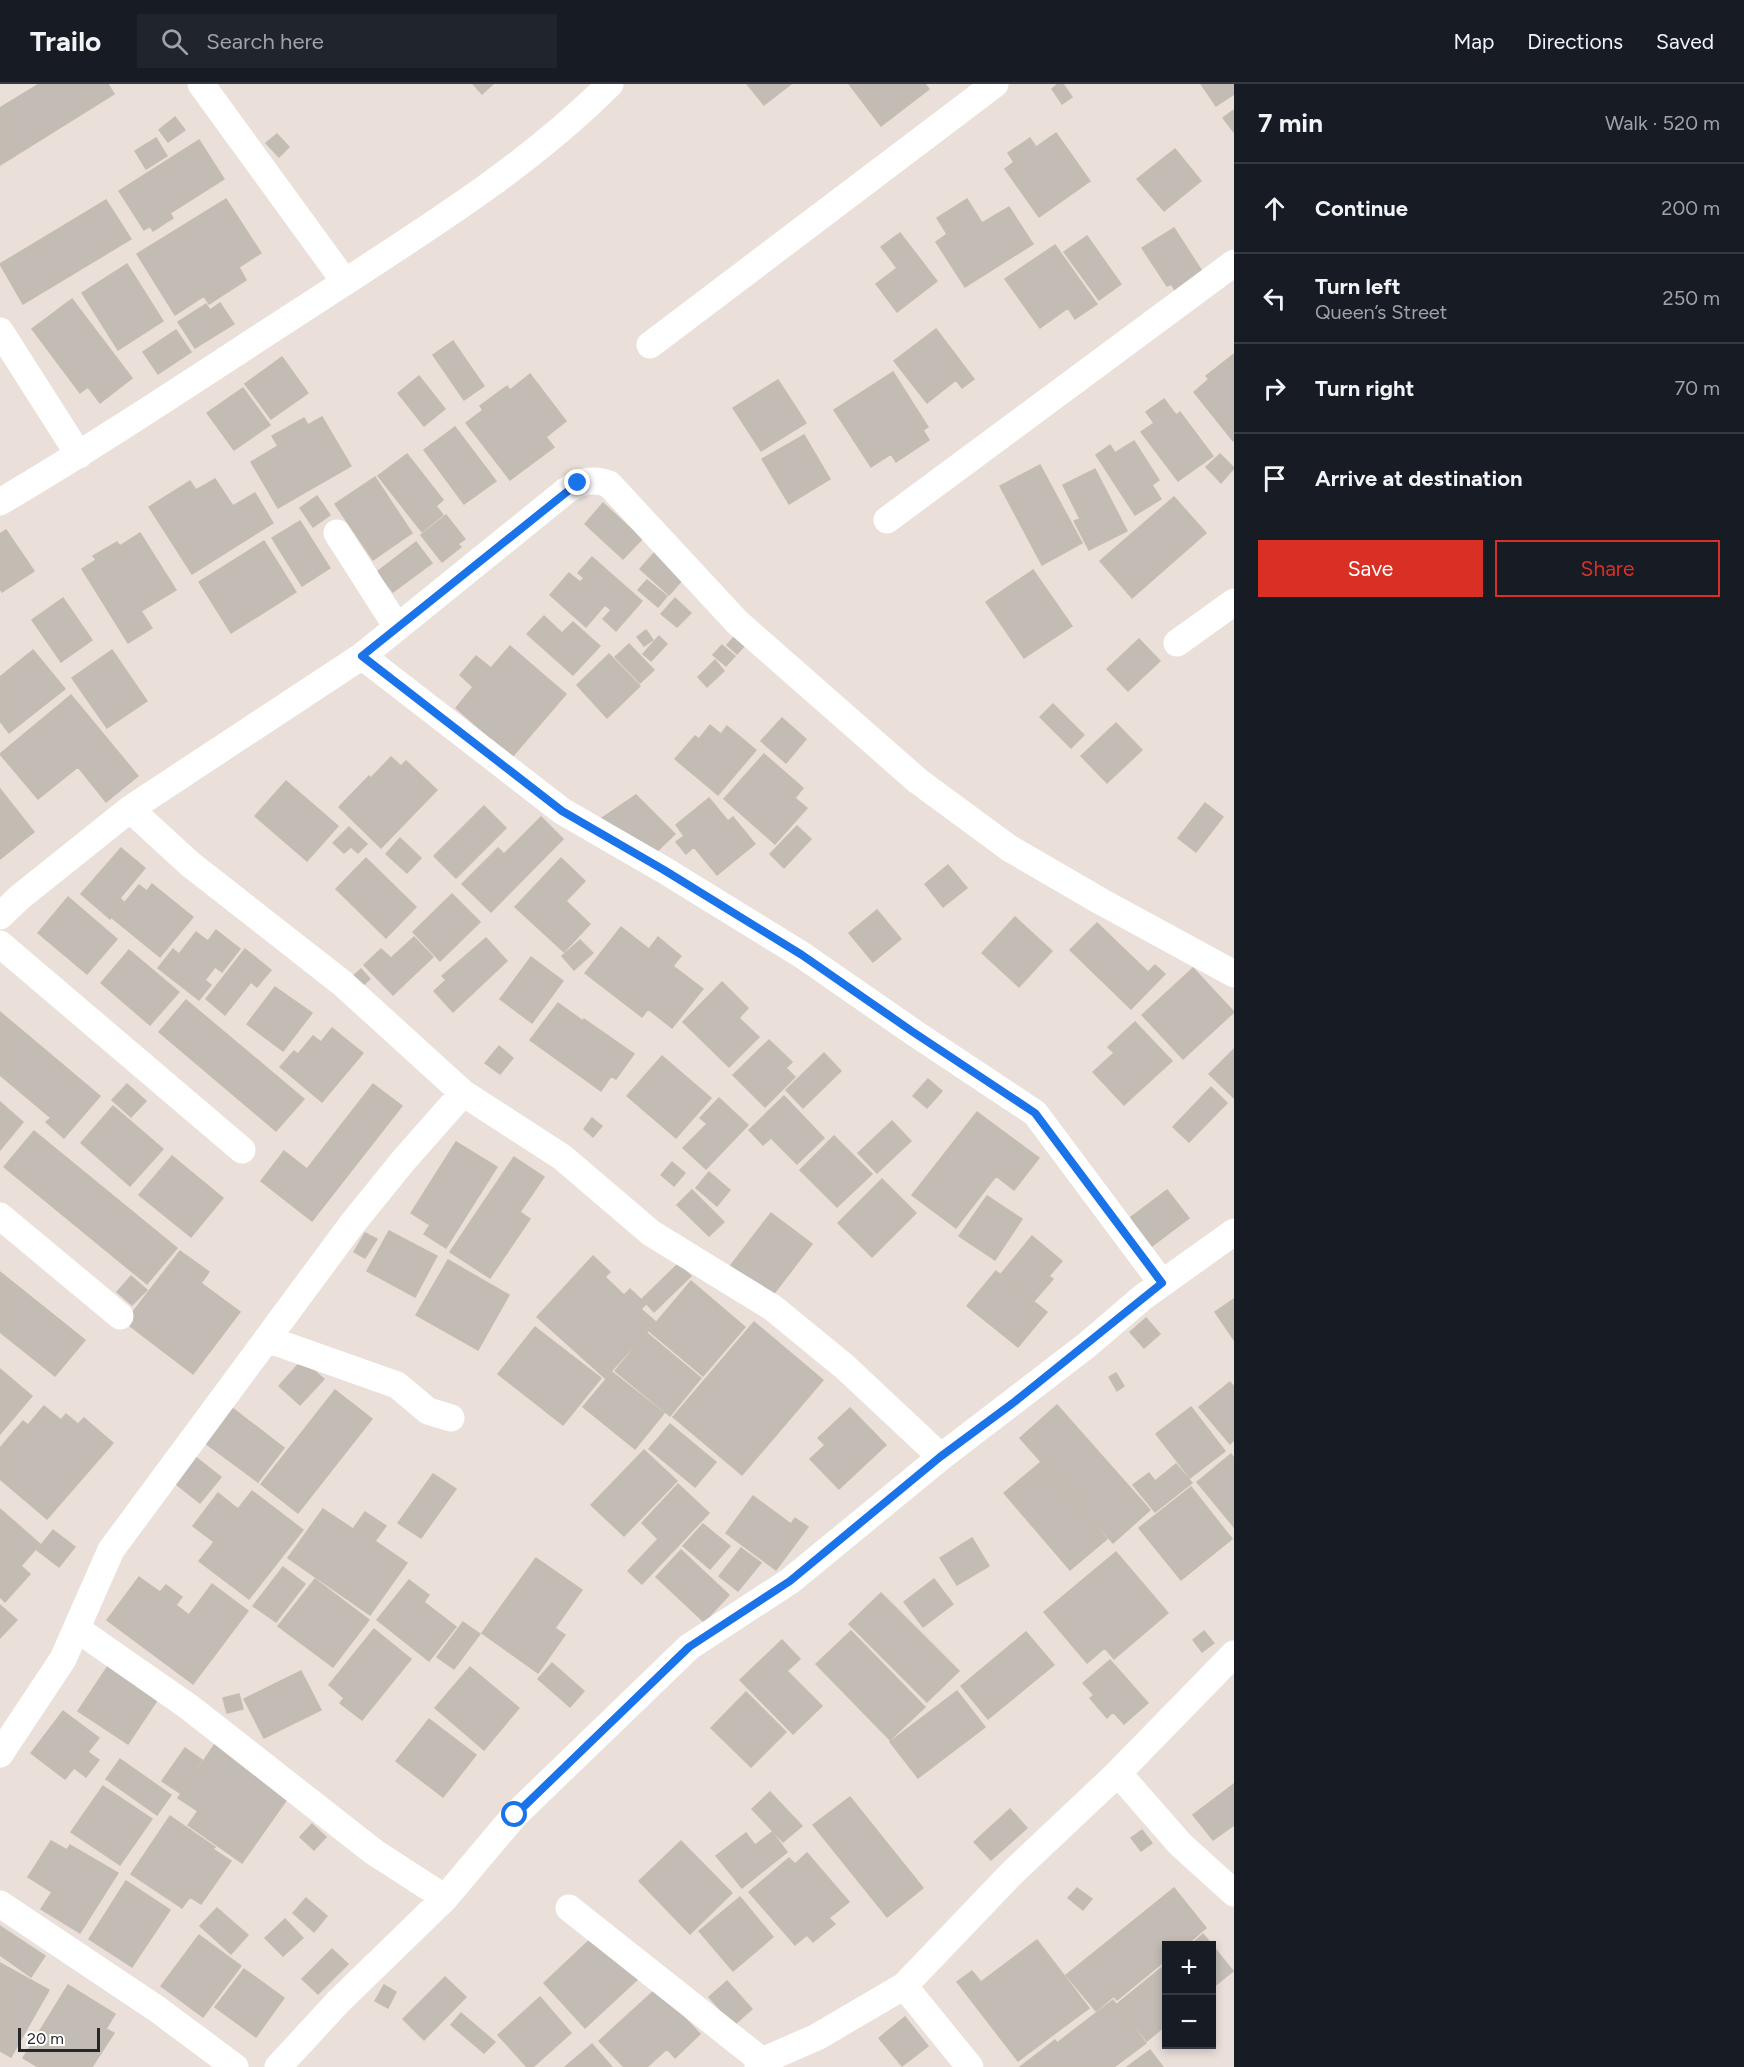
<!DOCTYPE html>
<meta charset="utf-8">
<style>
:root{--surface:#171b24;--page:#20242c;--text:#f1f3f6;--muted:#9ea1a6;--line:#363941;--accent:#d93025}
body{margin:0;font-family:Figtree,sans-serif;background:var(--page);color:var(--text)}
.controls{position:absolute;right:18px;bottom:18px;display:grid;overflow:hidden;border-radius:0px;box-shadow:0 3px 9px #0003}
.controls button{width:54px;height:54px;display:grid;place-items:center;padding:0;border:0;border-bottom:2px solid var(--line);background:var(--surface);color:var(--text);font:30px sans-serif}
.scale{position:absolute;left:18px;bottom:15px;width:82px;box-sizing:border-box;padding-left:6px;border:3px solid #272727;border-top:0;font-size:16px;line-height:21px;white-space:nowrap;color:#272727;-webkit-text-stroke:4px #fff;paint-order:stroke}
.stop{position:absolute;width:18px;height:18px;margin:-14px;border:4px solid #1a73e8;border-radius:50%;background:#fff}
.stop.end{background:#1a73e8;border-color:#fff;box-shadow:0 2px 6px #0008}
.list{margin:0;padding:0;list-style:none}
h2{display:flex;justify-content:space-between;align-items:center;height:78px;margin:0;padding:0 24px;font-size:26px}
h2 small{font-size:20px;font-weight:400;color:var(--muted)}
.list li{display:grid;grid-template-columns:39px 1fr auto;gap:18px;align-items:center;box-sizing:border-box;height:90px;padding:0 24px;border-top:2px solid var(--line)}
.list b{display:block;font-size:22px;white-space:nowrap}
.list p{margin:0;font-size:20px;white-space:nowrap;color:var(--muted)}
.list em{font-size:20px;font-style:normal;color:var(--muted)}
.actions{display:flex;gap:12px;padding:18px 24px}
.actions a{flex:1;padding:14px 0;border:2px solid var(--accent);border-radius:0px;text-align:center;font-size:21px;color:var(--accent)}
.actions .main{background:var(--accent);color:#fff}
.icon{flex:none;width:33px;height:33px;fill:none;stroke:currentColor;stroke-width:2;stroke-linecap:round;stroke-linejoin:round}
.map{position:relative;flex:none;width:1234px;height:1983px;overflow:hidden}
header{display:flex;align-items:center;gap:36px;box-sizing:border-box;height:84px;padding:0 30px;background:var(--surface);border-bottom:2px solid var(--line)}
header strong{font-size:28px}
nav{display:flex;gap:33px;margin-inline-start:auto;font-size:21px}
.search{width:420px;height:54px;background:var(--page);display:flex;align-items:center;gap:15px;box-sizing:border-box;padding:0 21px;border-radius:0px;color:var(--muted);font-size:22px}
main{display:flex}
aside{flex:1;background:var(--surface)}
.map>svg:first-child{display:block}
</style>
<header>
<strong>Trailo</strong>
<div class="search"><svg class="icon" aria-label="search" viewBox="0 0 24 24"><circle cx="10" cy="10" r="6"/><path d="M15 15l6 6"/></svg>Search here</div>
<nav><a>Map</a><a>Directions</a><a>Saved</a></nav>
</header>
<main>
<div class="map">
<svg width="1234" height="1983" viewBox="0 0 1234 1983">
<rect width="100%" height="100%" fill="#eae0d9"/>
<path fill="#c2bcb5" stroke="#c5bcb3" stroke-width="1.5" d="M39 0H108L114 10 0 81V24Z
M473 0H493L482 10Z
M747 0H791L764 21Z
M849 0H925L929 5 881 42Z
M1058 0H1063L1072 13 1062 20 1052 5Z
M1201 0H1234V10L1216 22Z
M1234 26V48L1223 34Z
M175 33 185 46 168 58 159 46Z
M1056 49 1090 97 1039 133 1005 85 1014 78 1008 69 1030 54 1036 63Z
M277 50 289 63 279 73 266 59Z
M156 54 167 72 146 85 135 67Z
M199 56 224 95 170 129 173 134 153 147 150 142 144 146 119 107Z
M1175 65 1201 97 1164 127 1137 95Z
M226 115 261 169 239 183 246 196 209 220 204 212 175 231 137 170Z
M967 115 982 139 1009 123 1033 160 965 203 936 158 947 150 937 134Z
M106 116 131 155 23 220 0 180Z
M1174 144 1207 195 1179 212 1171 200 1167 202 1142 164Z
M900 149 937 197 897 228 876 200 897 184 881 163Z
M1087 152 1121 200 1099 216 1064 168Z
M1055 161 1097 220 1075 235 1068 224 1040 244 1005 195Z
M127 180 163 237 118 266 82 209Z
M72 215 132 294 100 319 88 303 80 309 32 245Z
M220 219 234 240 195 264 178 238 206 220 210 226Z
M936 245 974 295 962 304 956 296 927 319 894 277Z
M176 246 191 268 158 290 143 268Z
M453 257 484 302 464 316 433 271Z
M1234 270V356L1233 357 1194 308 1209 295 1206 292Z
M282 273 308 309 271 335 245 300Z
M893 288 928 343 923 346 929 356 896 378 891 370 871 383 834 326Z
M530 290 566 337 546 353 554 363 510 396 466 339 483 326 480 322 507 302 510 306Z
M419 292 445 325 424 342 398 309Z
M778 296 806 339 761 367 733 324Z
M243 304 270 341 234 366 207 329Z
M1164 315 1176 331 1180 328 1213 372 1178 397 1141 348 1154 339 1146 328Z
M322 333 351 382 278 424 251 378 278 362 272 352 304 334 308 341Z
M455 343 496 397 464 420 424 366Z
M804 351 830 395 789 420 762 375Z
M1134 357 1159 396 1152 401 1161 415 1135 431 1096 371 1110 361 1115 369Z
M407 370 443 416 436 422 443 431 422 448 378 392Z
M1220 370 1234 384 1221 399 1206 383Z
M1040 381 1082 459 1042 481 1000 402Z
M1095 385 1127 447 1089 466 1074 437 1080 435 1063 401Z
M375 393 412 449 373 476 335 420Z
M215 395 233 422 255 409 273 439 192 490 149 423 190 397 196 406Z
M317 412 330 431 313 443 300 424Z
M1174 413 1206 449 1132 514 1100 477Z
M603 419 642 455 623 475 585 440Z
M446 431 465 455 458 460 461 463 442 478 421 451Z
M300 437 330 484 302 502 272 454Z
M6 446 34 487 2 508 0 505V450Z
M140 449 176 506 141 527 152 544 128 559 82 485 96 476 93 472 117 458 120 462Z
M264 457 296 508 231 549 199 498Z
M416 458 432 479 393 508 377 488Z
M655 468 684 494 669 511 640 485Z
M592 473 642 517 616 547 603 535 611 526 605 521 586 543 550 511 569 489 580 498 584 494 578 489Z
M1033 486 1072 542 1024 574 986 518Z
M647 496 667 512 658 523 638 506Z
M63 514 92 556 61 578 32 536Z
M675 514 691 529 677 543 661 530Z
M544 532 562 549 573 538 600 562 573 591 527 550Z
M646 546 653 556 644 562 637 553Z
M659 552 667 560 651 577 643 570Z
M735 552 745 561 737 570 727 561Z
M1139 555 1160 577 1128 607 1107 585Z
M629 560 654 586 640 599 615 573Z
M722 561 735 572 726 582 713 571Z
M510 562 566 610 512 673 456 624 473 603 460 591 476 572 491 584Z
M33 566 65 605 9 649 0 637V593Z
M112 566 147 617 107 644 72 594Z
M609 570 640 602 607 634 577 601Z
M715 576 724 587 707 603 698 593Z
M71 611 138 692 106 718 78 683 38 715 0 670Z
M1053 620 1084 651 1071 664 1040 633Z
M782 634 806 655 786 679 761 657Z
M1116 639 1142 666 1107 699 1081 672Z
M710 641 721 650 727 642 756 666 718 711 675 675 695 652 699 655Z
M764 670 803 704 795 714 807 724 775 760 724 715Z
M391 673 401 682 406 677 437 706 381 764 339 723 369 692 371 694Z
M286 697 338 742 307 777 255 732Z
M0 705 34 748 0 775Z
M636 711 675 750 653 771 602 734Z
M709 714 728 737 733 733 755 760 717 791 694 763 686 770 676 758 684 752 676 741Z
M1205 719 1223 733 1196 768 1178 754Z
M484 722 506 744 456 794 434 772Z
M541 733 563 755 491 828 462 800 498 764 504 770Z
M797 742 811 755 784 784 770 770Z
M349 743 367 760 358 769 351 763 344 769 333 759Z
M400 754 421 774 407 789 386 770Z
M121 764 145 784 120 814 124 818 110 835 81 810Z
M366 774 416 823 386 854 336 805Z
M561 774 585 797 566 817 590 840 564 868 515 823Z
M948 781 967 804 943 823 925 800Z
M152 800 193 833 160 873 112 834 139 801 147 807Z
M452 810 480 838 440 877 413 848Z
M68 813 117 855 87 890 38 849Z
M877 826 901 855 873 878 849 849Z
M1015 833 1052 867 1019 903 982 869Z
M1097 839 1148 888 1155 881 1165 890 1131 925 1070 866Z
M621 843 649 865 658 853 681 872 673 882 703 905 672 944 648 925 642 933 585 889Z
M216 846 240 865 222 888 215 883 205 896 211 901 199 916 158 884 173 865 179 870 196 848 208 857Z
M414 853 433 873 393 911 364 881 381 865 391 874Z
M486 854 507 877 453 928 434 907 446 896 442 892Z
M580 856 593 869 574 886 562 872Z
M245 865 271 886 257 903 251 898 225 931 206 915Z
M129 866 179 908 150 941 101 899Z
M531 873 563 897 532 939 500 915Z
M1193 884 1234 928 1183 975 1142 931Z
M361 885 370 895 358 906 349 896Z
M722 898 748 924 739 934 759 953 729 983 683 938Z
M275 903 312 929 283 967 247 940Z
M186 916 304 1015 276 1047 159 948Z
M558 919 583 937 584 935 634 970 616 995 611 992 601 1007 530 956Z
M0 928 100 1012 64 1054 46 1038 51 1034 0 991Z
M1135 938 1172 977 1124 1021 1093 988 1114 969 1108 963Z
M332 944 363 969 322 1018 280 983 294 967 298 970 313 952 321 958Z
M769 956 792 978 786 984 795 993 765 1023 733 991Z
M499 962 513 974 500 990 485 979Z
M1234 965V1014L1209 990Z
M824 969 841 987 803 1024 786 1006Z
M662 972 711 1014 676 1054 627 1012Z
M928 995 942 1007 927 1024 913 1012Z
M127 1000 146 1017 131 1033 112 1016Z
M373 1000 402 1022 312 1137 261 1097 284 1067 307 1085Z
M1211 1003 1227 1019 1189 1058 1173 1043Z
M784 1012 824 1054 797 1080 771 1054 763 1061 749 1046Z
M719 1014 748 1041 706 1085 683 1064 707 1040 700 1034Z
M0 1018 23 1038 0 1066Z
M113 1022 163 1065 130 1102 81 1059Z
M977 1028 1039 1074 1014 1106 996 1092 956 1144 912 1111Z
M592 1034 602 1042 593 1053 584 1045Z
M892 1037 911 1057 877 1089 858 1069Z
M34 1047 177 1164 147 1200 4 1083Z
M834 1052 872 1090 837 1123 800 1086Z
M456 1058 497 1083 446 1164 424 1150 430 1141 411 1129Z
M172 1072 223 1114 191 1153 139 1111Z
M514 1073 544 1093 520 1128 530 1135 490 1194 450 1168Z
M672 1078 685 1089 674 1102 661 1091Z
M709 1088 730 1106 717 1122 696 1104Z
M882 1095 916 1129 872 1173 838 1139Z
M692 1106 724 1138 709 1152 677 1121Z
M1167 1106 1189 1134 1152 1162 1130 1134Z
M987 1112 1022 1135 995 1176 959 1152Z
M771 1129 812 1160 772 1212 731 1181Z
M389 1147 437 1172 415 1213 367 1187Z
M365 1149 377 1155 365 1174 354 1168Z
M1032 1152 1062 1177 1049 1192 1053 1195 1034 1217 1001 1190Z
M180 1167 209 1188 201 1199 240 1228 193 1290 125 1238Z
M593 1172 610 1188 605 1193 624 1211 630 1205 646 1220 641 1225 656 1238 605 1294 537 1233Z
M448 1176 509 1211 478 1266 416 1231Z
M678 1180 691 1192 654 1228 642 1215Z
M996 1187 1047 1228 1018 1263 967 1222Z
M0 1188 85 1256 55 1292 0 1248Z
M131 1192 147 1206 132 1221 117 1208Z
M691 1197 745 1243 703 1292 649 1247Z
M1234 1215V1256L1215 1228Z
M1146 1234 1160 1250 1144 1264 1130 1248Z
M754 1238 823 1296 742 1391 673 1333Z
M535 1243 601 1294 563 1341 498 1290Z
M647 1249 701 1294 670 1332 615 1287Z
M302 1276 324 1295 300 1321 279 1302Z
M0 1285 32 1312 0 1350Z
M612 1288 664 1329 635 1365 583 1323Z
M1116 1289 1124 1302 1117 1307 1109 1293Z
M1230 1298 1234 1303V1356L1230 1360 1199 1323Z
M335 1306 372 1335 298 1429 261 1400Z
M1057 1321 1150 1426 1113 1459 1020 1354Z
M44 1322 61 1336 66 1330 78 1340 84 1334 113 1359 47 1435 0 1395V1364L23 1337 28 1341Z
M231 1323 284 1364 258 1398 204 1358Z
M1191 1323 1225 1367 1190 1394 1156 1350Z
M850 1324 886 1361 839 1405 810 1375 825 1361 818 1354Z
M670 1340 716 1378 695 1403 649 1365Z
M644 1366 677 1397 624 1452 591 1421Z
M1231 1370 1234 1374V1443L1197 1398Z
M193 1371 221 1393 200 1419 172 1397Z
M1041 1378 1107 1455 1070 1486 1004 1409Z
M1176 1380 1192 1399 1155 1428 1133 1401 1149 1389 1155 1397Z
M433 1390 456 1405 421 1454 398 1439Z
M678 1400 709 1429 642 1500 628 1487 658 1455 642 1439Z
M1191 1403 1232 1455 1181 1496 1139 1444Z
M252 1407 303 1446 249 1515 199 1477 214 1458 193 1442 218 1409 238 1425Z
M753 1412 791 1440 795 1434 808 1443 776 1486 726 1449Z
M0 1425 40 1460 21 1482 30 1490 5 1518 0 1513Z
M323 1425 353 1445 365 1428 386 1442 375 1457 407 1479 370 1531 288 1474Z
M703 1440 730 1462 710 1485 683 1462Z
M53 1446 75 1463 59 1483 37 1466Z
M972 1454 989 1482 957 1501 940 1474Z
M741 1464 761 1479 738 1507 719 1492Z
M681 1466 729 1511 704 1538 656 1493Z
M1116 1468 1168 1529 1114 1575 1105 1564 1087 1579 1044 1528Z
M536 1474 582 1506 555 1544 565 1551 538 1589 482 1549Z
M283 1483 305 1500 276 1538 253 1522Z
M139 1493 160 1508 166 1501 182 1513 176 1521 189 1531 212 1500 248 1527 193 1600 107 1536Z
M315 1495 369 1536 333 1583 278 1542Z
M934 1495 953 1520 923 1543 904 1518Z
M409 1496 429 1511 424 1518 456 1543 429 1577 377 1536Z
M881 1509 959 1587 927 1618 849 1540Z
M0 1521 17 1536 0 1554Z
M463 1538 480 1550 454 1585 437 1573Z
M374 1545 411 1575 362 1636 340 1619 344 1614 329 1601Z
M851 1547 925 1623 890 1656 816 1580Z
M1204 1547 1214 1559 1202 1568 1193 1556Z
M1026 1548 1054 1581 988 1635 961 1602Z
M782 1556 800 1575 787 1587 822 1622 793 1650 740 1596Z
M1110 1576 1148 1619 1124 1640 1113 1628 1107 1634 1090 1614 1094 1611 1083 1599Z
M552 1579 584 1607 570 1623 538 1595Z
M108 1582 158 1615 128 1660 78 1627Z
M470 1583 519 1624 484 1666 435 1624Z
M301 1587 321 1626 264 1654 244 1615Z
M957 1607 985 1643 918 1694 890 1658Z
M746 1608 786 1648 751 1683 711 1644Z
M239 1610 243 1625 227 1629 223 1614Z
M63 1627 99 1654 88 1668 99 1676 86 1693 74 1684 65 1695 31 1669Z
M429 1635 476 1671 443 1713 396 1677Z
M215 1660 290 1711 242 1779 188 1741 198 1727 178 1714Z
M185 1664 202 1676 180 1709 162 1697Z
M120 1675 171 1711 157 1731 106 1695Z
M1234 1700V1741L1213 1756 1193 1731Z
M103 1702 152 1735 120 1781 71 1748Z
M770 1708 802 1742 783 1758 752 1725Z
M850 1713 923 1804 887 1833 813 1741Z
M1010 1725 1027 1744 991 1776 974 1758Z
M170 1732 215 1763 213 1765 231 1777 201 1820 190 1813 182 1824 131 1790Z
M312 1740 326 1753 314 1766 300 1753Z
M1142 1746 1152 1759 1141 1767 1131 1754Z
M772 1748 787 1768 742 1804 716 1772 746 1749 755 1761Z
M51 1757 67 1766 70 1761 118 1789 80 1849 41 1825 52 1808 28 1793Z
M681 1757 732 1809 690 1850 639 1797Z
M807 1769 849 1818 829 1834 835 1840 813 1858 807 1851 795 1861 749 1808 789 1774 795 1780Z
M126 1797 170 1826 132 1883 89 1855Z
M1077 1804 1092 1815 1083 1826 1068 1814Z
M1174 1804 1206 1844 1185 1862H1166V1876L1117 1916 1114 1912 1096 1927 1066 1891Z
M740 1813 773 1853 733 1887 699 1847Z
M306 1814 327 1832 314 1848 293 1829Z
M217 1824 248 1851 231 1870 200 1842Z
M285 1835 303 1854 283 1872 265 1854Z
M0 1842 45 1872 31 1893 0 1871Z
M597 1849 639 1894 585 1944 544 1899Z
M1203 1850 1233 1887 1212 1904V1862H1190Z
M199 1851 241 1882 203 1933 161 1902Z
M1037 1856 1089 1924 1018 1977 957 1898 972 1887 981 1898Z
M332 1865 348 1880 318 1910 302 1895Z
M0 1879 49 1906 11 1973 0 1967Z
M1166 1880V1941L1147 1957 1117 1920Z
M244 1885 284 1914 256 1953 215 1923Z
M445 1893 466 1913 424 1956 403 1935Z
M727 1897 752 1925 734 1941 709 1913Z
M68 1901 115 1930 106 1945 114 1949 92 1983H38L23 1974Z
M384 1901 396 1908 388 1924 375 1917Z
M657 1904 700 1950 675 1974 667 1965 647 1983H624L599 1957Z
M540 1913 571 1949 533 1983H527L498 1951Z
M1113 1916 1146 1959 1114 1983H1020L1055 1956 1057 1959Z
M461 1929 495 1958 484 1969 451 1941Z
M905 1933 928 1962 902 1982 879 1954Z
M592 1960 612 1983H565Z
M1150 1966 1163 1983H1127Z"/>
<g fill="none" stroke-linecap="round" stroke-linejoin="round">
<path stroke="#fff" stroke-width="27" d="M201 0 345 198
M0 247 79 371
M650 261 995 0
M0 418C110 353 215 282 322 213 421 148 525 85 610 0
M887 436 1234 179
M337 449 397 543
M1177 559 1234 518
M362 572 562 727 664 786 802 871 913 948 1035 1029 1162 1199
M130 725 190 780 342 899 463 1009 562 1073 651 1149 773 1224 845 1283 941 1373
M0 832 20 813 130 725 362 572 567 406C581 397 593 394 609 400L737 538 918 697 1009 764 1102 818 1234 890
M0 860 242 1066
M0 1132 120 1232
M267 1255 397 1301 428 1327 451 1334
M77 1545 189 1623 374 1768 445 1814
M0 1670 63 1575 111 1466 352 1140 403 1077 463 1009
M1118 1689 1180 1760 1234 1809
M0 1820 157 1925 235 1983
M569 1824 762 1977
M904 1902 970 1983
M278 1983 338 1918 445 1814 515 1731 689 1563 790 1497 941 1373 1087 1261 1143 1213 1234 1148
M758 1983 762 1977 817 1953 904 1902 1011 1790 1118 1689 1234 1570"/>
</g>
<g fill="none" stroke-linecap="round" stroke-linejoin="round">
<path stroke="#1a73e8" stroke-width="8" d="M515 1731 689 1563 790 1497 940 1373 1013 1319 1162 1199 1035 1029 913 948 802 871 664 786 562 727 362 572 578 399"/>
</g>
</svg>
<div class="controls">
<button>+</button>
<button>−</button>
</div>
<div class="scale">20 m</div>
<div class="stop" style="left:515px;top:1731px"></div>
<div class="stop end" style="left:578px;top:399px"></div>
</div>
<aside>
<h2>7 min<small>Walk · 520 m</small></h2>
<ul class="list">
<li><svg class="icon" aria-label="ahead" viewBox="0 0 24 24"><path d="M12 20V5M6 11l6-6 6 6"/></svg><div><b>Continue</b></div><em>200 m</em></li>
<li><svg class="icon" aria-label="left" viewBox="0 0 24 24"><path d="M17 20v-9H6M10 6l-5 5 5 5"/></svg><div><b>Turn left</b><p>Queen’s Street</p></div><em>250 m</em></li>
<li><svg class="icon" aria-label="right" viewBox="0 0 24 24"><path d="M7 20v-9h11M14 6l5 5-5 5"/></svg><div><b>Turn right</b></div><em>70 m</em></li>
<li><svg class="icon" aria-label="arrive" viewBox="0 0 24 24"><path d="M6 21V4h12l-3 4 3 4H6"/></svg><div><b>Arrive at destination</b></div></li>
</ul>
<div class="actions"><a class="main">Save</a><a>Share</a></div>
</aside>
</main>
